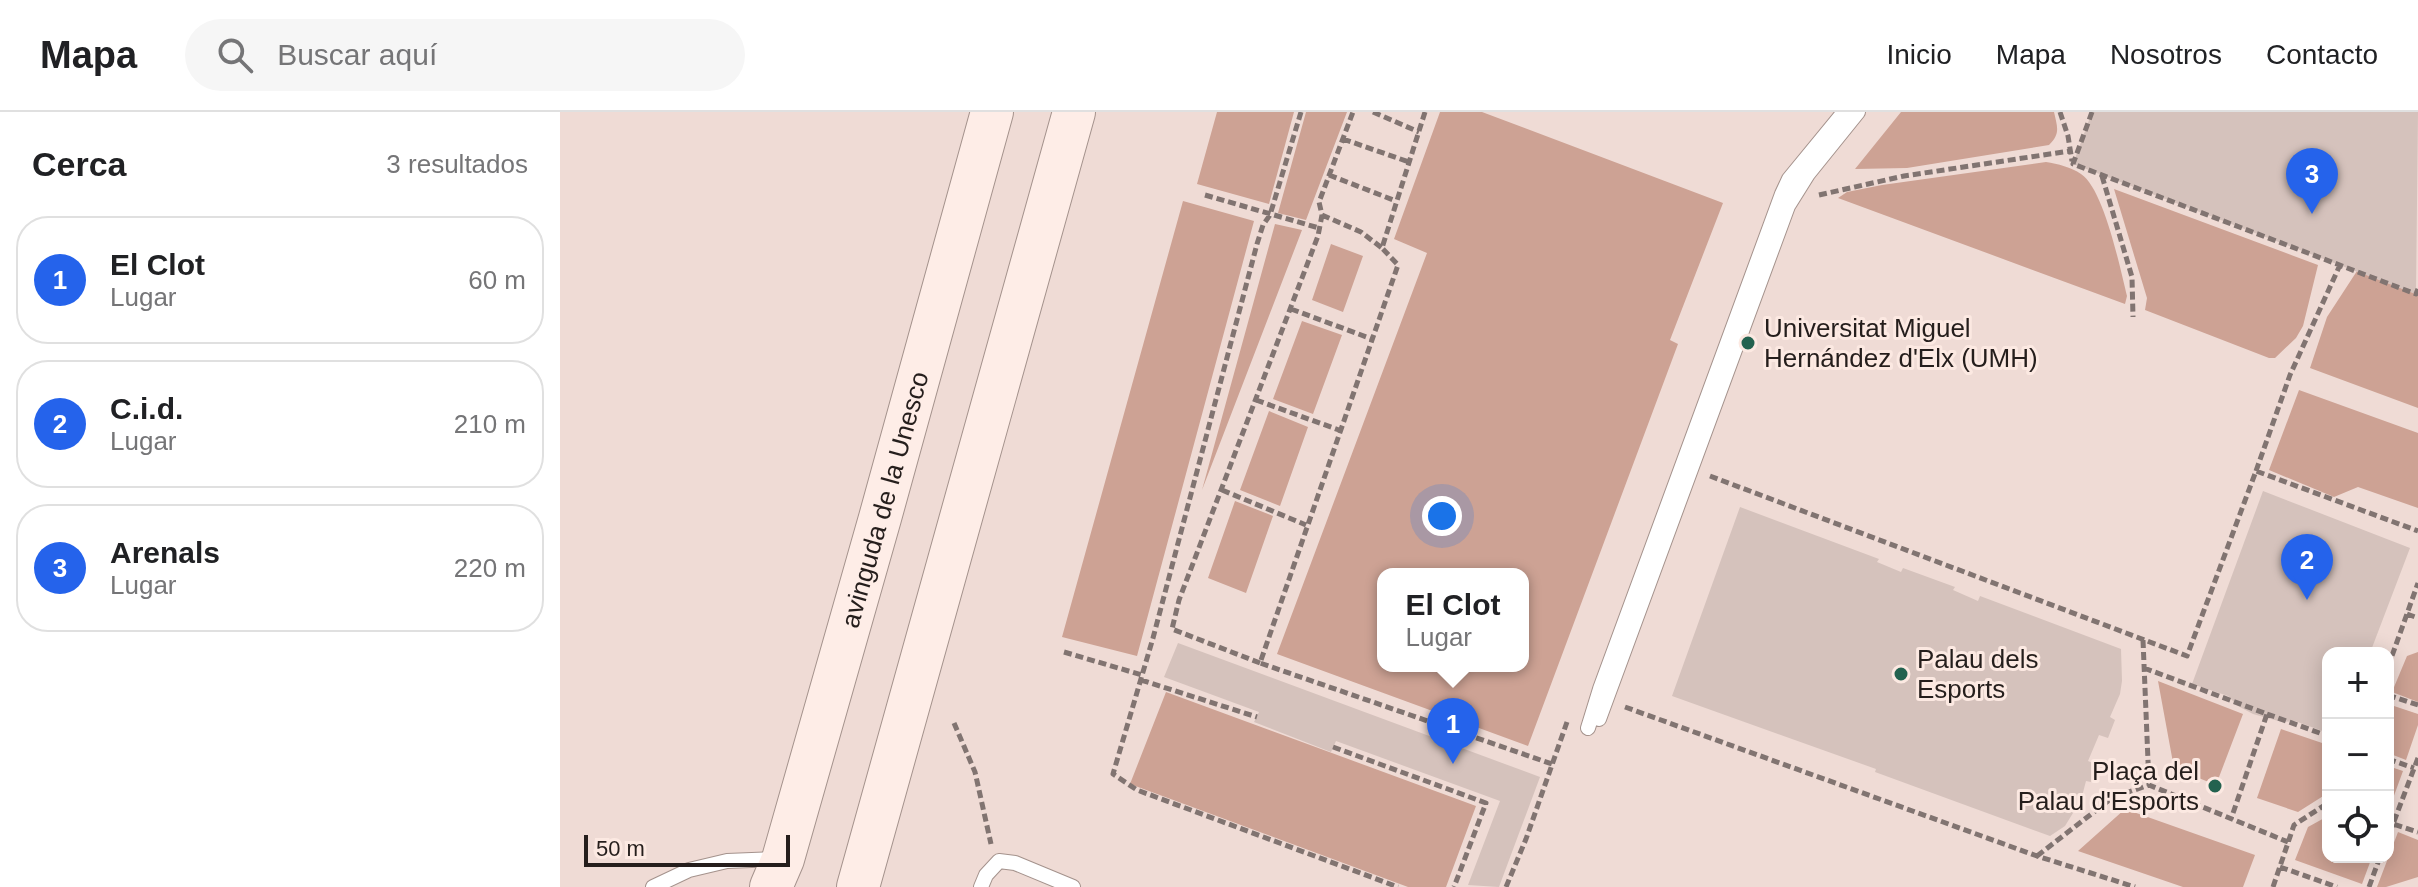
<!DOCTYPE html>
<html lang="es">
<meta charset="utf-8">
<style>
:root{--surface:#fff;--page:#f6f6f6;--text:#202124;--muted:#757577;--line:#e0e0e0;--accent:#2563eb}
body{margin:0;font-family:Helvetica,sans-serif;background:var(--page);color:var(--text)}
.controls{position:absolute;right:24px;bottom:24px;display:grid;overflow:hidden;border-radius:16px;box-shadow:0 4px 20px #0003}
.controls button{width:72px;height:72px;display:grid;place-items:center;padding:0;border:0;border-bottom:2px solid var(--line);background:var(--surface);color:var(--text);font:40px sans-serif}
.scale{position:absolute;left:24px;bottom:20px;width:206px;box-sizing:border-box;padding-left:8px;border:4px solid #251e1c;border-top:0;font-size:22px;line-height:28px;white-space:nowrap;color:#251e1c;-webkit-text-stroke:6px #fce9e2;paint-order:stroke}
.you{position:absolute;left:882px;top:404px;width:28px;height:28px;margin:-20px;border:6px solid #fff;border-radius:50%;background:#1a73e8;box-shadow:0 0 0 12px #1a73e833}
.badge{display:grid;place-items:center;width:52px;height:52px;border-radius:50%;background:var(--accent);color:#fff;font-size:26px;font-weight:700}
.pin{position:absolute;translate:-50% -66px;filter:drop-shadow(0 2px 4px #0008)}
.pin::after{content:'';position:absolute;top:42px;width:28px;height:24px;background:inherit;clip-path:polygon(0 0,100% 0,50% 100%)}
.popup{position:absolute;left:817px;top:456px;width:152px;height:104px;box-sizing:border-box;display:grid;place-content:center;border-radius:16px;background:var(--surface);filter:drop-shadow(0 2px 6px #0005);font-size:26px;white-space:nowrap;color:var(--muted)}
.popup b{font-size:30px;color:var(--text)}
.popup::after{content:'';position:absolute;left:50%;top:100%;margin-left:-16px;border:16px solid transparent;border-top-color:var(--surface)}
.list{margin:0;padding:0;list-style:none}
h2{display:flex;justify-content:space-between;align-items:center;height:104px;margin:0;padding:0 32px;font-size:34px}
h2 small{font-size:26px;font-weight:400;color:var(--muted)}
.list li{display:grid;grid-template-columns:52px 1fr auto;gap:24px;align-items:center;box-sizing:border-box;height:128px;margin:0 16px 16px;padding:0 16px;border:2px solid var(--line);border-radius:32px}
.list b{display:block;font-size:30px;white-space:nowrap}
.list p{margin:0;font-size:26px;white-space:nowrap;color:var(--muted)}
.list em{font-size:26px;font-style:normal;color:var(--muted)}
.icon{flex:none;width:44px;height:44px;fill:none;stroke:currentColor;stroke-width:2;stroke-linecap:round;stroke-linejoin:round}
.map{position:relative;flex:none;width:1858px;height:775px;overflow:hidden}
header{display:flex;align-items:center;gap:48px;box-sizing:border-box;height:112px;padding:0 40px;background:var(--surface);border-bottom:2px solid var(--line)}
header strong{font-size:38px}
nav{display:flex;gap:44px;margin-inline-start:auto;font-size:28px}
.search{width:560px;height:72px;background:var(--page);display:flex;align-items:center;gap:20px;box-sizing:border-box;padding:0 28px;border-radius:44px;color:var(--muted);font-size:30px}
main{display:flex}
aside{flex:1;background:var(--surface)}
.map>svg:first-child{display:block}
</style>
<header>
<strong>Mapa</strong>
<div class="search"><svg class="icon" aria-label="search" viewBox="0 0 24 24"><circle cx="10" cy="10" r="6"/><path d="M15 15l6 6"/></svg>Buscar aquí</div>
<nav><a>Inicio</a><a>Mapa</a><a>Nosotros</a><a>Contacto</a></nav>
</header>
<main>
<aside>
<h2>Cerca<small>3 resultados</small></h2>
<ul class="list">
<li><span class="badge">1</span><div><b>El Clot</b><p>Lugar</p></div><em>60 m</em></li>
<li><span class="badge">2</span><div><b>C.i.d.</b><p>Lugar</p></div><em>210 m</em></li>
<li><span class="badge">3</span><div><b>Arenals</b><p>Lugar</p></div><em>220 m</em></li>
</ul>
</aside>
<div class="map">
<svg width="1858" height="775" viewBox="0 0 1858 775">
<rect width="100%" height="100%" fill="#efdbd5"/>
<path fill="#cda294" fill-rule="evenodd" d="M657 0H734L709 92 637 72Z
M746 0H787L746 108 718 101Z
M880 0H922L1163 91 1110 228 1118 232 968 634 717 542 867 141 834 127ZM823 462H963V554H823Z
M1341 0H1494C1497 14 1501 22 1489 33L1347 56 1295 57Z
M1486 50C1498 52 1511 55 1521 62 1544 77 1560 156 1567 184L1565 192 1278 86 1287 80 1322 73Z
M1554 77 1758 153 1743 214 1736 226 1715 246H1709L1585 198 1587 186Z
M623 89 694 109 577 544 502 525Z
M715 112 742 118 642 378Z
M771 132 803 144 783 200 752 188Z
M1797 159 1856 182 1858 177V296L1750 256 1767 205Z
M742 209 782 223 753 302 713 287Z
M1739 278 1858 321V396L1798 375 1774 385 1709 358Z
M709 299 748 315 720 394 680 378Z
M675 389 713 404 686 481 648 466Z
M1858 540V590L1832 580 1847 544Z
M1598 569 1683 602 1656 673 1614 656Z
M606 580 916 694 886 775H848L570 672Z
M1828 592 1858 602V613L1846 648 1828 641Z
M1721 617 1768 633V681L1738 700 1697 686Z
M1828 654 1843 659 1828 700Z
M1565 697 1695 743 1683 775H1623L1518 739Z
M1768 704V745H1812L1802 772 1735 748 1748 715Z
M1838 720 1858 728V765L1826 775H1817Z"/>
<path fill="#d5c2bc" d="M1532 0H1858L1856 182 1513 52Z
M1703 379 1850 436 1810 541H1768V621L1735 609 1722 610 1693 602 1678 594 1668 584 1632 572Z
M1180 395 1319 447 1317 450 1341 460 1343 456 1395 475 1393 478 1418 489 1420 484 1561 537 1562 569 1560 582 1550 605 1555 608 1548 626 1539 623 1528 649 1538 653 1531 670 1526 669 1521 688 1505 714 1490 724 1315 660 1316 657 1112 584Z
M618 531 980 665 939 775 908 773 940 689 776 629 771 640 694 610 699 600 604 565Z"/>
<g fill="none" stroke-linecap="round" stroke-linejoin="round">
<g stroke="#a4928c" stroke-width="16">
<path id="lane" d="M1039 607 1228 94 1248 62 1298 0
M1028 616 1040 577 1222 82 1229 67 1284 0
M93 775 129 758 167 749 218 747
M421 775 426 763 439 749 455 751 513 775"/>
</g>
<g stroke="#a4928c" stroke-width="44">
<g id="secondary">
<path id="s1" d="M211 775 223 747 320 406 432 0"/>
<path d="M298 775 514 0"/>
</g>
</g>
<path stroke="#817471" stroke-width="5" stroke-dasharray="8 4" stroke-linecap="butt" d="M741 0 710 103 703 113 697 132 593 526 553 662 577 678 838 775
M813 0 859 20
M865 0 822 136 838 153 700 551 992 652
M1500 0 1508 24 1512 49
M1532 0 1513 52 1856 182 1858 177
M783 27 849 50
M769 63 836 89
M1542 64 1572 165 1573 205
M645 83 759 116
M1259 83 1344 64 1510 39
M762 103 801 120 822 136
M731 197 812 227
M696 288 779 318
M1696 359 1730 263 1780 153
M1150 364 1627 544 1696 359 1858 419
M662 378 746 413
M1847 502 1858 506
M1583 528 1589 673 1728 730
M504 540 582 563
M700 551 612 517 619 488 758 124 762 103 759 90 793 0
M1828 555 1858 471
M1584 556 1707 602 1671 707
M581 568 697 605
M1828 583 1858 593
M1065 595 1477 744 1575 775
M1707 602 1768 624
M394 611 415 660 431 732
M773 635 926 691 894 775
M1858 646 1833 712 1858 720
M1828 647 1854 656
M1828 726 1833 712
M1477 744 1552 686 1589 673
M1720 755 1777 775
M946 775 966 727 1007 610
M1713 775 1734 713 1768 691
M1809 775 1820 745"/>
<use href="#lane" stroke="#fff" stroke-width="14"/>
<use href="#secondary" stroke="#feede7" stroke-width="42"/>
</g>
<g fill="#23624f" stroke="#fce9e2" stroke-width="3">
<circle cx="1188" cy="231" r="8"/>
<circle cx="1341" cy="562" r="8"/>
<circle cx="1655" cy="674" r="8"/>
</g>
<g text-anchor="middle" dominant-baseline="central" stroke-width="6" stroke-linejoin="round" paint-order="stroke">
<g font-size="26" fill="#251e1c" stroke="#fce9e2" text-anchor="start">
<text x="1204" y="216">Universitat Miguel<tspan x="1204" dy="30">Hernández d'Elx (UMH)</tspan></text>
<text x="1357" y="547">Palau dels<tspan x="1357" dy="30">Esports</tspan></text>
<text x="1639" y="659" text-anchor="end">Plaça del<tspan x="1639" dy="30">Palau d'Esports</tspan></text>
</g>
<g font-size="26" fill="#251e1c" stroke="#fce9e2">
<text stroke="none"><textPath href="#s1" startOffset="404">avinguda de la Unesco</textPath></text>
</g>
</g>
</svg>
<div class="controls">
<button>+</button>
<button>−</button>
<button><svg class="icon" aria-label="locate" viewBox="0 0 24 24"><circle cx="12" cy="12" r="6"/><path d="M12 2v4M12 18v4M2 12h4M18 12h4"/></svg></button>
</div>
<div class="scale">50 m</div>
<div class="you"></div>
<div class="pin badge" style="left:893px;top:652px">1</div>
<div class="popup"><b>El Clot</b>Lugar</div>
<div class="pin badge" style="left:1747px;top:488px">2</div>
<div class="pin badge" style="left:1752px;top:102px">3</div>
</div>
</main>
